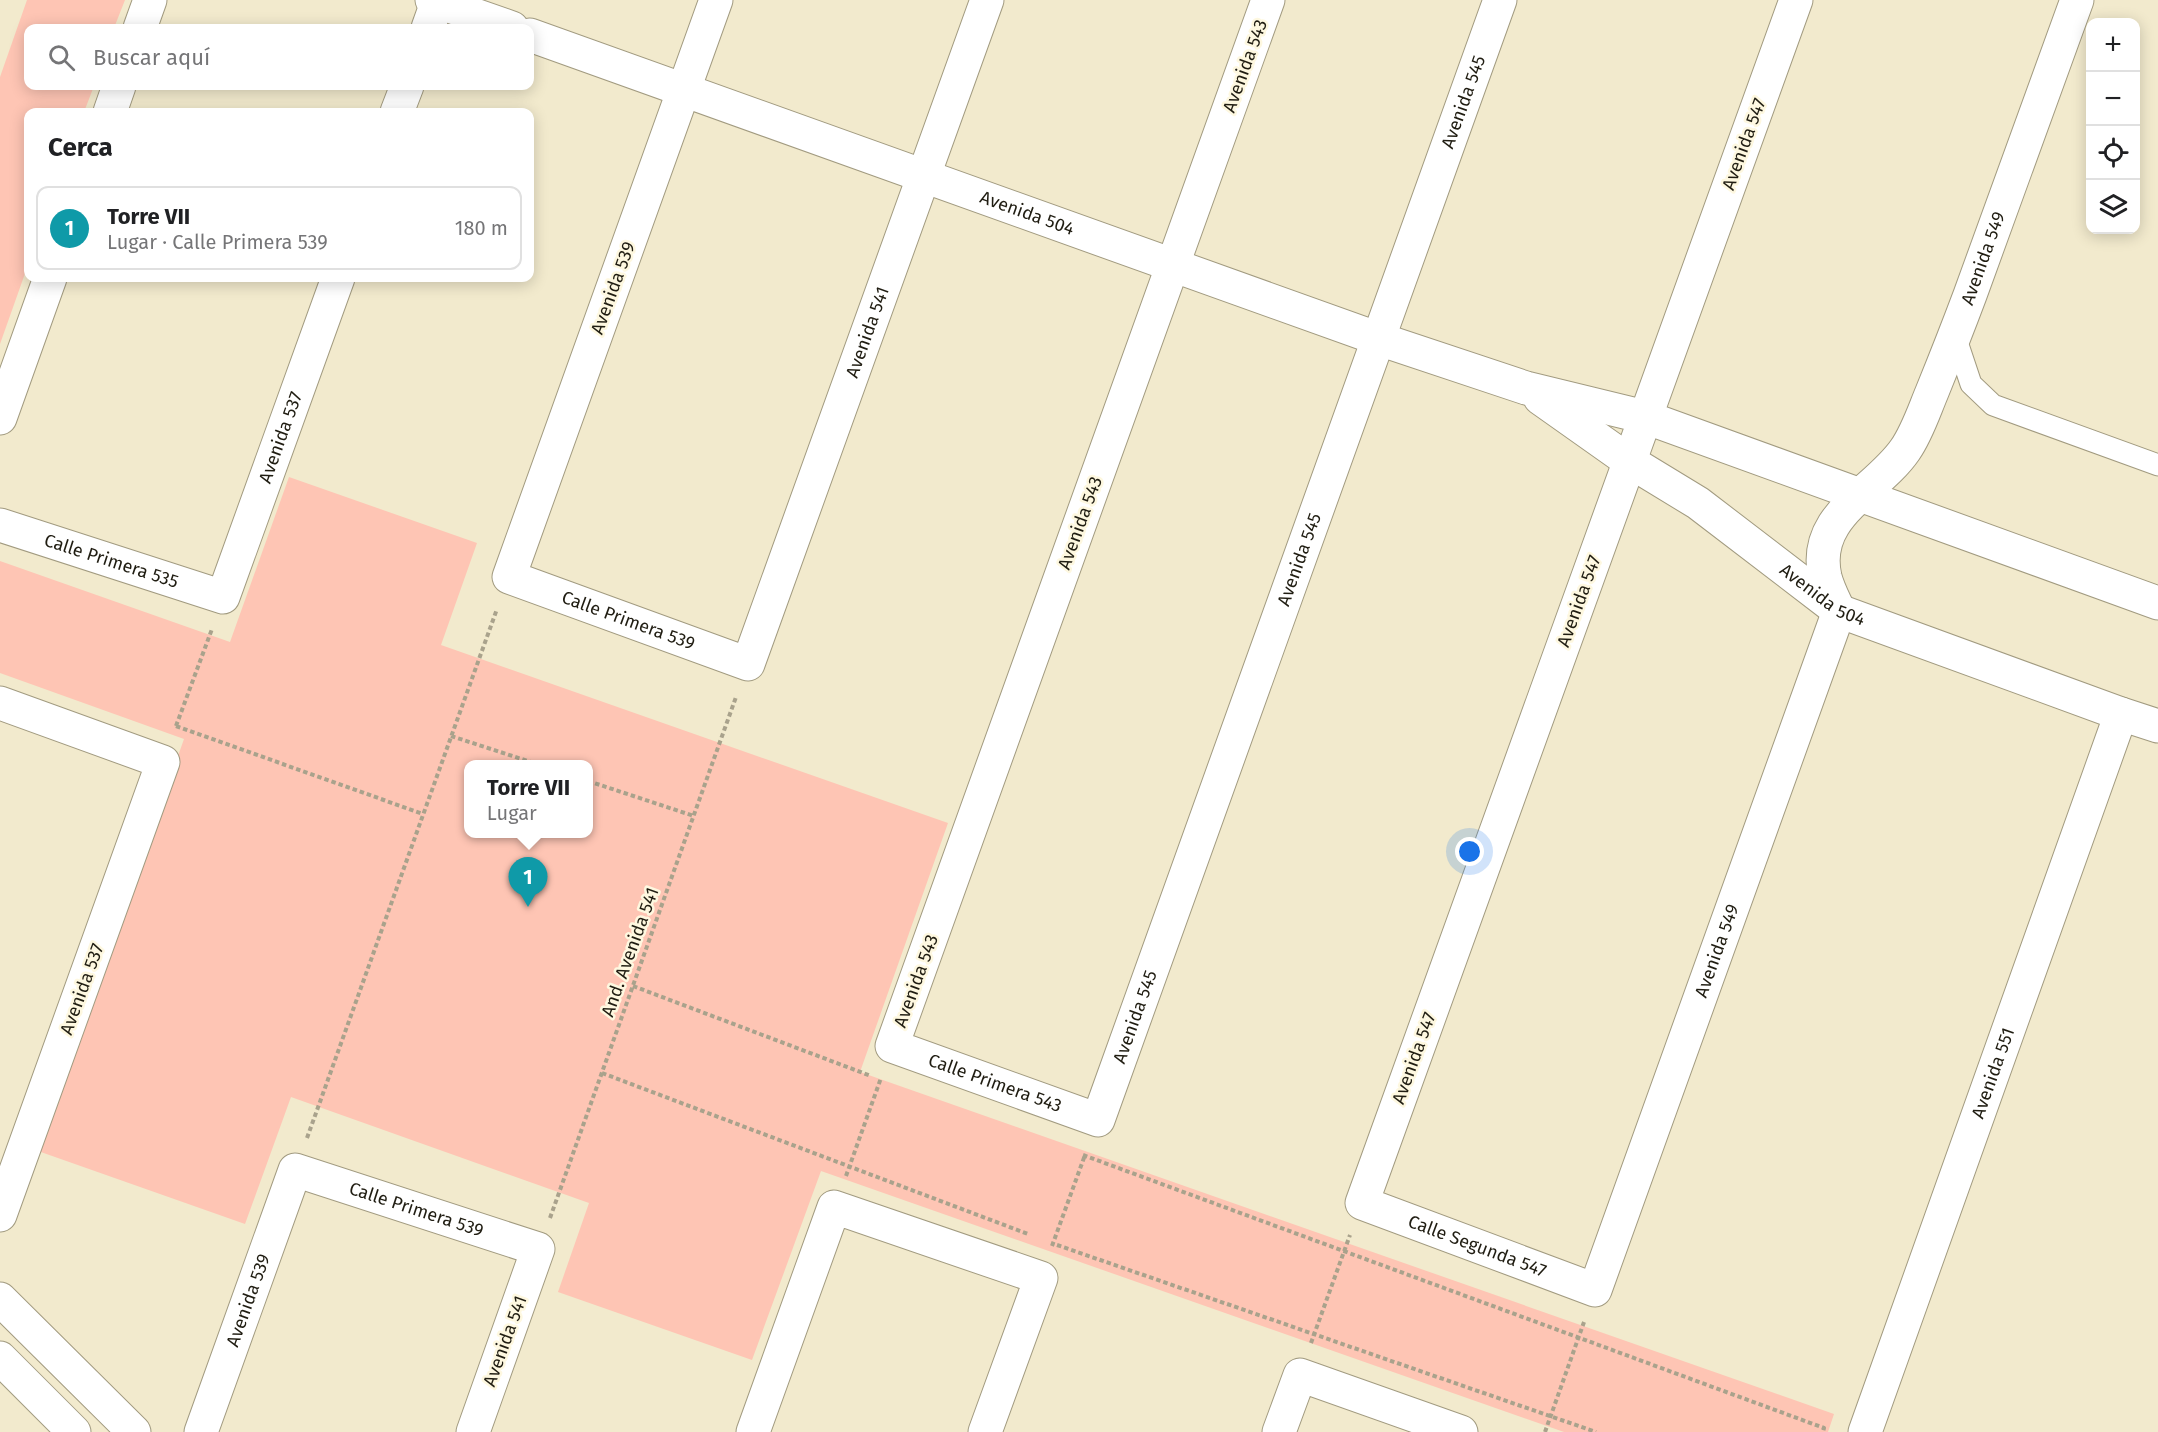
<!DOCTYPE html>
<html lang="es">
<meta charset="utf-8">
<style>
:root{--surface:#fff;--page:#f6f6f6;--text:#202124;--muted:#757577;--line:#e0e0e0;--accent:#0a709d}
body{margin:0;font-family:"Fira Sans",sans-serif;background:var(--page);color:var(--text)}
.controls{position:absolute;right:18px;top:18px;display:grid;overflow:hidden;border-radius:12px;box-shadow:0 3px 15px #0003}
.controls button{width:54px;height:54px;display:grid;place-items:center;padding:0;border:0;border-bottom:2px solid var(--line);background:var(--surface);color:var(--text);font:30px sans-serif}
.you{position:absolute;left:1470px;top:852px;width:21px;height:21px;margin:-15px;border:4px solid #fff;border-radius:50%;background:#1a73e8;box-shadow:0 0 0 9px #1a73e833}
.badge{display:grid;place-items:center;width:39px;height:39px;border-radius:50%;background:var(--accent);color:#fff;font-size:20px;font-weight:700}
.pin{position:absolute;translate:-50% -50px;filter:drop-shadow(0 2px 3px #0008)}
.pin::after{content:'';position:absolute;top:32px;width:21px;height:18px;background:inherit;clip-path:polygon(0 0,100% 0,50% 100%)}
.popup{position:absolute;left:464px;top:760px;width:129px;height:78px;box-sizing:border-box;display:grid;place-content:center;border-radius:12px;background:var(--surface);filter:drop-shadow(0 2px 4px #0005);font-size:20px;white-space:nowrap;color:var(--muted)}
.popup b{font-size:22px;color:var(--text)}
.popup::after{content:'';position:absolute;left:50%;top:100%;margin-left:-12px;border:12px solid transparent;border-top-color:var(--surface)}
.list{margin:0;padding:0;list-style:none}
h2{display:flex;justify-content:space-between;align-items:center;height:78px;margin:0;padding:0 24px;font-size:26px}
h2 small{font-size:20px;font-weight:400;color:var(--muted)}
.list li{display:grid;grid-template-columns:39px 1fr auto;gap:18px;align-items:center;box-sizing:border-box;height:84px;margin:0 12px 12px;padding:0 12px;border:2px solid var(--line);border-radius:12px}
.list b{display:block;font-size:22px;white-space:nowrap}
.list p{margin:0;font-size:20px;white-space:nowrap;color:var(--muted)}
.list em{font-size:20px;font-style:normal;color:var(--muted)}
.icon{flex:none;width:33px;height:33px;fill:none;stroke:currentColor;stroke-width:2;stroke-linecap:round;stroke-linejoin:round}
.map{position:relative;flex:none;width:2158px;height:1432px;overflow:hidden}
.search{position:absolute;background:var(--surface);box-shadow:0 3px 15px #0003;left:24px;top:24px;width:510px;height:66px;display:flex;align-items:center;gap:15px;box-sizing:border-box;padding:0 21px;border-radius:12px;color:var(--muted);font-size:22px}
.panel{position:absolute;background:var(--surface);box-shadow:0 3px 15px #0003;left:24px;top:108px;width:510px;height:174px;border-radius:12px}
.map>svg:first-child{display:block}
</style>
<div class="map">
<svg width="2158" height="1432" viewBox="0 0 2158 1432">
<rect width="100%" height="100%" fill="#f2eacd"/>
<path fill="#fec5b4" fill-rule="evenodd" d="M27 0H125L114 28H28V86H94L84 112H28V265L0 344V77Z
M289 477 477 543 441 645 948 823 860 1072 1834 1414 1828 1432H1564L821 1171 752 1360 558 1292 589 1203 291 1097 245 1224 38 1151 184 739 0 673V561L230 642ZM468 764H588V834H468Z"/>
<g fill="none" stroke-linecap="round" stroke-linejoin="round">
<g stroke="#a29b80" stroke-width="23">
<path id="service" d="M1955 336 1971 384 1993 405 2158 465"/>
</g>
<g stroke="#a29b80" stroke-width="35">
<g id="minor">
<path id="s1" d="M716 0 509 577 748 664 987 0"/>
<path id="s2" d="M1268 0 892 1046 1098 1120 1500 0"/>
<path id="s3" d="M1796 0 1362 1203 1595 1290 1839 611"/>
<path d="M428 28 438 0"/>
<path d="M397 112 407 86"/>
<path id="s4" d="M0 525 223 597 338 278"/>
<path d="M0 703 163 762 0 1215"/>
<path id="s5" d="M201 1432 295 1170 538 1249 473 1432"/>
<path d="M753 1432 834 1207 1041 1278 985 1432"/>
<path d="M1279 1432 1300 1375 1461 1432"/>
</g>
</g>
<g stroke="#a29b80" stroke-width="35">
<g id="tertiary">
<path d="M432 0 512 28"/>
<path d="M140 28 150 0"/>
<path id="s6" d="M530 35 1379 339 1526 388 1645 417 2158 603"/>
<path d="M110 112 119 86"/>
<path id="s7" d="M1540 398 1629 461 1698 503 1839 611 2121 714 2158 726"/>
<path d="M0 418 50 278"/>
<path id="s8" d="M1839 611C1834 600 1828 589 1825 577 1811 515 1876 492 1905 450 1917 433 1924 411 1932 392 1945 360 1958 327 1970 295 2005 196 2041 98 2077 0"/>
<path id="s9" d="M1865 1432 2121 714"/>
</g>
</g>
<g stroke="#a29b80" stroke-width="35">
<path id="secondary" d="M0 1299 134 1432"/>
</g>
<g stroke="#a29b80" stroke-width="35">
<path id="motorway" d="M0 1358 74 1432"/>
</g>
<path stroke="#a9a28c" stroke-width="4" stroke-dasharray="4.5 3" stroke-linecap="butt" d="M176 726 423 814
M176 726 212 629
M451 736 537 764
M588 781 694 816
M633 986 871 1076
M602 1073 1028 1234
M307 1138 497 609
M1083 1155 1824 1428 1823 1432
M846 1176 881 1078
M550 1218 736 697
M1057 1245 1596 1432
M1052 1246 1085 1155
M1311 1343 1350 1235
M1545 1432 1584 1322"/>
<use href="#service" stroke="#fff" stroke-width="21"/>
<use href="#minor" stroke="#fff" stroke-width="33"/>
<use href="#tertiary" stroke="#fff" stroke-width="33"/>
<use href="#secondary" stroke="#fff" stroke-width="33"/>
<use href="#motorway" stroke="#fff" stroke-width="33"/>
</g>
<g text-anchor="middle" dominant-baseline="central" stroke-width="5" stroke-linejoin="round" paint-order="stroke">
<g font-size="18" fill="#201d12" stroke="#fef8e0">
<text transform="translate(1245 66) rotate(-70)">Avenida 543</text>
<text stroke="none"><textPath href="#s2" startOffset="2412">Avenida 545</textPath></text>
<text transform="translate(1744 144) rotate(-70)">Avenida 547</text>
<text stroke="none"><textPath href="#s6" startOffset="528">Avenida 504</textPath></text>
<text stroke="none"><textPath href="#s8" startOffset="402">Avenida 549</textPath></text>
<text transform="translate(613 288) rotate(-70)">Avenida 539</text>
<text stroke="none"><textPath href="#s1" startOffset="1220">Avenida 541</textPath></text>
<text stroke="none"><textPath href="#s4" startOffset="404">Avenida 537</textPath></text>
<text transform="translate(1080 523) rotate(-70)">Avenida 543</text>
<text stroke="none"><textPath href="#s2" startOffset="1926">Avenida 545</textPath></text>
<text stroke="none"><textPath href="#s4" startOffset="117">Calle Primera 535</textPath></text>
<text stroke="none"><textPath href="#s7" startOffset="345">Avenida 504</textPath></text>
<text transform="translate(1579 601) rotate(-70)">Avenida 547</text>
<text stroke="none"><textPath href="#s1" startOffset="740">Calle Primera 539</textPath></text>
<text stroke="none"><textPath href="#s3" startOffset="1888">Avenida 549</textPath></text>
<text transform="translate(630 952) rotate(-70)">And. Avenida 541</text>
<text transform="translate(916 981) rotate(-70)">Avenida 543</text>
<text transform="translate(82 989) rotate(-70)">Avenida 537</text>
<text stroke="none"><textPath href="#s2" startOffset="1440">Avenida 545</textPath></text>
<text transform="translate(1414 1058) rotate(-70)">Avenida 547</text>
<text stroke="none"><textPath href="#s9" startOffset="381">Avenida 551</textPath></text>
<text stroke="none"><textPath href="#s2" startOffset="1221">Calle Primera 543</textPath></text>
<text stroke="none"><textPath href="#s5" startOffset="406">Calle Primera 539</textPath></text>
<text stroke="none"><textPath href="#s3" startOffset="1402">Calle Segunda 547</textPath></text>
<text stroke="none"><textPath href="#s5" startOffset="140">Avenida 539</textPath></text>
<text transform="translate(505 1341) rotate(-70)">Avenida 541</text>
</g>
</g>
</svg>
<div class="controls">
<button>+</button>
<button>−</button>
<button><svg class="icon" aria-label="locate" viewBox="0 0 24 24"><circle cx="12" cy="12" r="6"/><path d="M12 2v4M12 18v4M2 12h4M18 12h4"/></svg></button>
<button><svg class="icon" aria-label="layers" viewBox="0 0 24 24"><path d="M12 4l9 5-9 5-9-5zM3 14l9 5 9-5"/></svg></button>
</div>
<div class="you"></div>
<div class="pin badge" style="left:528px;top:907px;background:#0f9aa8">1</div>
<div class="popup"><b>Torre VII</b>Lugar</div>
<div class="search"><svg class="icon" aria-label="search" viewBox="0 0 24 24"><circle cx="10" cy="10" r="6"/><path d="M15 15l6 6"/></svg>Buscar aquí</div>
<section class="panel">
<h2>Cerca<small></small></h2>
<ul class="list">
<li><span class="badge" style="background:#0f9aa8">1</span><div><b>Torre VII</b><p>Lugar · Calle Primera 539</p></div><em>180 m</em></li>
</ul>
</section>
</div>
